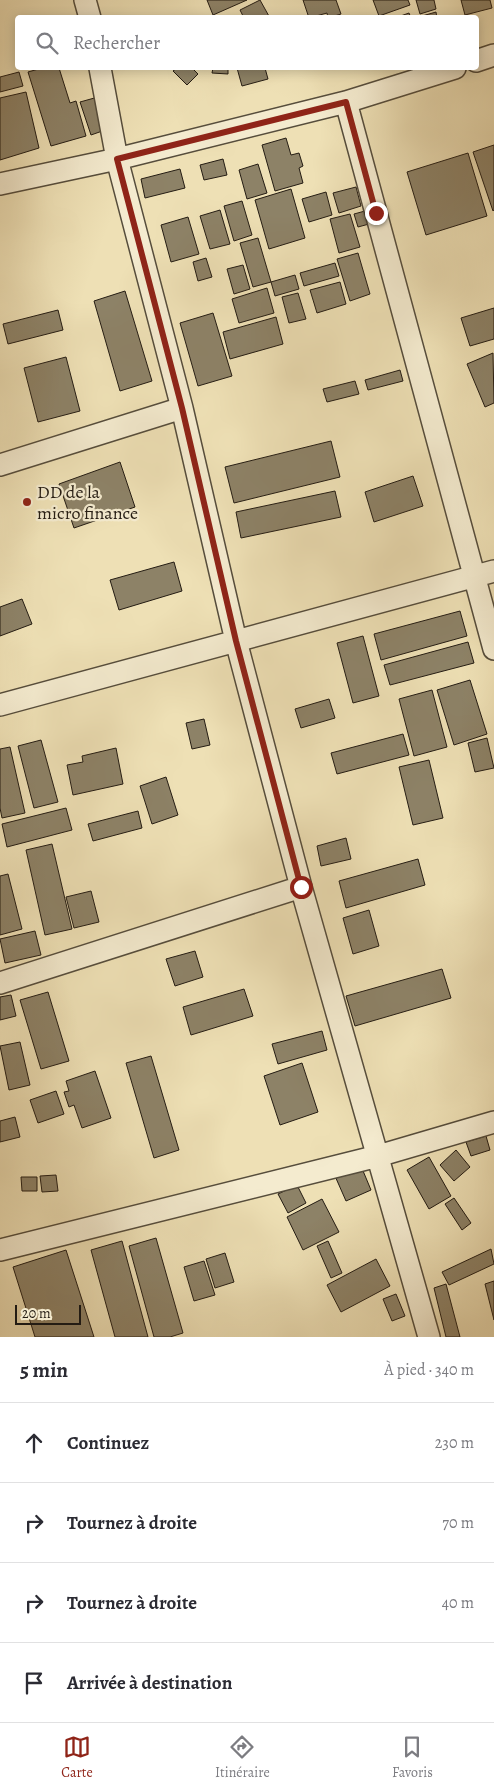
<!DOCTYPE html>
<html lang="fr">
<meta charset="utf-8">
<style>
:root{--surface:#fff;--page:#f2f2f3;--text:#2b2b33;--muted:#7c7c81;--line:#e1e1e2;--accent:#8f2418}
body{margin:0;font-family:Alegreya,serif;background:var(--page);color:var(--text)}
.scale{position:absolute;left:15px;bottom:12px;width:66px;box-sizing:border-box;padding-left:5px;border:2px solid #241c13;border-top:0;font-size:14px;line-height:18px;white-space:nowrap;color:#241c13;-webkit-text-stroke:4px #f4ebcf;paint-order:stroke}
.stop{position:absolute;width:15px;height:15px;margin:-11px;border:4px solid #8f2418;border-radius:50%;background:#fff}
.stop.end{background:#8f2418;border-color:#fff;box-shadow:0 1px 5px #0008}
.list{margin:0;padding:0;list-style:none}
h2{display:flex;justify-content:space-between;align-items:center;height:65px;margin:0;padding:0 20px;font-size:21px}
h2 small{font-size:16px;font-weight:400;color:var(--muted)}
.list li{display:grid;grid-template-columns:32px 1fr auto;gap:15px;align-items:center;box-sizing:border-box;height:80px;padding:0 20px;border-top:1px solid var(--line)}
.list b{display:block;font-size:19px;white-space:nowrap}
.list em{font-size:16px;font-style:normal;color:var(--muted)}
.icon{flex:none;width:28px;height:28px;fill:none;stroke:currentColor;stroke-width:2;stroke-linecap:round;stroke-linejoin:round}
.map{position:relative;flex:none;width:494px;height:1337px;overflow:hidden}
.search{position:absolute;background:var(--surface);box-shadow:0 2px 12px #0003;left:15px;right:15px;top:15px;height:55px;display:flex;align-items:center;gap:12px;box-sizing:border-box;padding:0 18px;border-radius:5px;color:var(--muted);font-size:19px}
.sheet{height:385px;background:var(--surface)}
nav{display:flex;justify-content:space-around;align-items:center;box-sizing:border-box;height:70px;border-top:1px solid var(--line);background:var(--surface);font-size:14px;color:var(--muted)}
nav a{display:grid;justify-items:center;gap:2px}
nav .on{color:var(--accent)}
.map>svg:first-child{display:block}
</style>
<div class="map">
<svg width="494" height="1337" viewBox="0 0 494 1337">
<rect width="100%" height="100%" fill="#eee0b5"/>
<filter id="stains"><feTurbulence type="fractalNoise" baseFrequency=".004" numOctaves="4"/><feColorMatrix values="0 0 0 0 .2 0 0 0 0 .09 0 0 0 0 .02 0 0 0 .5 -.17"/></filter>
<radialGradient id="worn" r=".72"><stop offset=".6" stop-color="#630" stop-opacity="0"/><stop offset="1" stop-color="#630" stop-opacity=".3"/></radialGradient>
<path fill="#8d8267" stroke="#241c13" d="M207 0H247L213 15Z
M260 0 270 18H244L240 10Z
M303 0H336L341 14 328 18 327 13 309 18Z
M373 0H408L410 5 379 16Z
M416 0H434L436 9 420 14Z
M461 0H490L492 8 465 15Z
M436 12 437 18H422V16Z
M409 13 411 18H395Z
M42 68H59L70 103 76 101 86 136 51 146 28 72Z
M177 68H192L198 74 187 85 173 71Z
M213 68H228V74L212 73Z
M237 68H265L268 79 242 86Z
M19 72 23 86 0 92V77Z
M26 92 39 148 0 160V98Z
M98 97 108 129 91 135 80 102Z
M286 138 291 155 299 153 303 166 299 168 303 183 275 191 262 145Z
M494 145V210L493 211 473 152Z
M468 153 487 216 426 235 407 172Z
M223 159 227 175 204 180 200 165Z
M258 164 267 193 247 199 239 170Z
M180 169 185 188 145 198 141 179Z
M356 187 361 206 339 213 333 193Z
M291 189 305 238 269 249 255 200Z
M326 192 332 215 309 222 302 199Z
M242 201 252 235 234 241 224 206Z
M220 210 230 244 210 249 200 216Z
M365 211 369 224 358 227 354 214Z
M350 214 360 247 339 253 330 219Z
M188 217 199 254 171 262 161 225Z
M258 238 271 282 253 287 240 243Z
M358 253 370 294 350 301 337 259Z
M206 258 212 277 198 281 193 262Z
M335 263 339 276 304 286 300 273Z
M243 265 250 289 234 294 227 269Z
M295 275 299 289 275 296 271 282Z
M340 282 346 304 317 313 310 290Z
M267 288 274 313 239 323 232 299Z
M125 291 152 381 120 391 94 301Z
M298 293 306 319 289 323 282 297Z
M494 308V339L470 346 461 318Z
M58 310 63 330 8 344 3 324Z
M213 313 232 376 198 386 180 323Z
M276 317 283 344 230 359 223 332Z
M493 353 494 403 485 407 467 364Z
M66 357 80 411 38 422 24 368Z
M400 370 403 381 368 390 365 380Z
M355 381 359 394 327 402 323 389Z
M331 441 340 477 234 503 225 467Z
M120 462 135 507 74 528 59 484Z
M413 476 423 506 374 522 365 492Z
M335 491 341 517 241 538 236 512Z
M174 562 182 591 119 610 110 580Z
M22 599 32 624 0 636V607Z
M460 611 467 636 381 660 374 634Z
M363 636 379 696 353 703 337 643Z
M468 642 474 663 390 685 384 665Z
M470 680 487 734 454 745 437 690Z
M432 690 447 747 414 756 399 699Z
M329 699 335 718 301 728 295 709Z
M204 719 210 745 192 749 186 723Z
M403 734 409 755 337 774 331 753Z
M487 738 494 768 475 772 468 743Z
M41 740 58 802 34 808 18 746Z
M10 747 25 813 2 818 0 808V749Z
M116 748 123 784 73 795 67 765 83 762 82 756Z
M429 760 443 818 413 825 399 767Z
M166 777 178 815 152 824 140 786Z
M66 808 72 830 7 847 2 824Z
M138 811 142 828 93 841 88 824Z
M346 838 351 859 321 866 317 846Z
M52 844 72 929 45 935 26 850Z
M418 859 425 885 346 908 339 881Z
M8 874 22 929 0 935V876Z
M91 891 99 922 74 928 66 897Z
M369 910 379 946 353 954 343 918Z
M35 931 41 955 5 963 0 939Z
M195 951 203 977 175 986 166 959Z
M442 969 451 998 355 1026 346 996Z
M244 989 253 1016 191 1035 183 1007Z
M48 992 69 1061 41 1069 20 1000Z
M11 995 16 1016 0 1020V997Z
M322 1031 327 1050 278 1064 272 1044Z
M20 1042 30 1085 9 1090 0 1046Z
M151 1056 179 1150 154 1158 126 1063Z
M302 1063 318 1112 280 1125 264 1076Z
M95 1071 111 1118 82 1128 74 1105 69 1107 64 1092 69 1091 66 1081Z
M56 1091 64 1114 38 1123 30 1100Z
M15 1117 20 1137 0 1142V1121Z
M486 1136 490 1150 471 1156 466 1142Z
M456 1150 470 1167 454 1181 440 1165Z
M429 1157 451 1196 429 1209 407 1170Z
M361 1166 371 1190 346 1201 335 1176Z
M56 1175 58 1191 42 1192 40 1176Z
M21 1177H37V1191H22Z
M297 1185 306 1203 288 1213 278 1194Z
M454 1198 471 1223 462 1230 445 1204Z
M322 1199 339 1232 303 1250 287 1217Z
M156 1238 183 1333 170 1337H154L129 1246Z
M122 1241 148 1337H115L91 1250Z
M328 1241 342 1273 331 1278 317 1246Z
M491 1249 494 1264 449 1285 442 1272Z
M66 1250 94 1337H35L13 1267Z
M225 1253 234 1282 215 1288 206 1259Z
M376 1259 390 1286 341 1312 327 1285Z
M204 1261 215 1295 194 1301 184 1267Z
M494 1281V1320L485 1284Z
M446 1284 460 1337H446L434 1288Z
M396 1294 405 1316 392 1321 383 1299Z"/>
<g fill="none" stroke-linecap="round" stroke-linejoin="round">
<g stroke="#564d3c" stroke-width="24">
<path id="minor" d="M85 0 90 18
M476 61 494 55
M100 68 117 159 182 408 236 641 301 887 429 1337
M346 102 494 649
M0 184 117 159 346 102 455 68
M0 465 182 408
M0 705 494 571
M0 983 301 887
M0 1250 378 1156 494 1122"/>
</g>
<use href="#minor" stroke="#f4ebcf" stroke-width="21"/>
</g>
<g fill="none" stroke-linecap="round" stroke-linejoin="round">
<path stroke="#8f2418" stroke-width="6" d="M301 887 236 641 182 408 117 159 346 102 376 213"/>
</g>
<circle fill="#8f2418" stroke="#f4ebcf" stroke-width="2" cx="27" cy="502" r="5"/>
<g text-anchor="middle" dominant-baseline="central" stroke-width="4.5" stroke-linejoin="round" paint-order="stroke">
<g font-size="18" fill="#241c13" stroke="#f4ebcf" text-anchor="start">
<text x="37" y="492">DD de la<tspan x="37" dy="21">micro finance</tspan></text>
</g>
</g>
<rect width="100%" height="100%" filter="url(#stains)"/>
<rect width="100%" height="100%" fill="url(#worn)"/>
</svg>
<div class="scale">20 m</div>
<div class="stop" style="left:301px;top:887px"></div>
<div class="stop end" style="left:376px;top:213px"></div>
<div class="search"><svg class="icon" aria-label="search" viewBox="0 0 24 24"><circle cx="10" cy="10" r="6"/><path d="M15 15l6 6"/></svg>Rechercher</div>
</div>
<section class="sheet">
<h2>5 min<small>À pied · 340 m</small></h2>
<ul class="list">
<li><svg class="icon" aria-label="ahead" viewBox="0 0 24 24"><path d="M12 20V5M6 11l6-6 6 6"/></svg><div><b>Continuez</b></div><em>230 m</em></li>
<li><svg class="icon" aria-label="right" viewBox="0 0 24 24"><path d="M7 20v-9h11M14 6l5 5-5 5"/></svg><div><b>Tournez à droite</b></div><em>70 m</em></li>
<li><svg class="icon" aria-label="right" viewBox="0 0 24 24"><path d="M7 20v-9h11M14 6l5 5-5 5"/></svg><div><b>Tournez à droite</b></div><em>40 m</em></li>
<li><svg class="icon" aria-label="arrive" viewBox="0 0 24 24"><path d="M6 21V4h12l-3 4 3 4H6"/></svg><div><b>Arrivée à destination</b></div></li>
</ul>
</section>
<nav>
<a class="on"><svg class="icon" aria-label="map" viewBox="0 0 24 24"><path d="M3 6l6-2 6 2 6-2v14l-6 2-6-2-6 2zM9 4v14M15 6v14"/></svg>Carte</a>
<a><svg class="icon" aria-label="directions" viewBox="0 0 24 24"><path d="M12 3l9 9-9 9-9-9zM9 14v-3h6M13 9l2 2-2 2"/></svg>Itinéraire</a>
<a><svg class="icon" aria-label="saved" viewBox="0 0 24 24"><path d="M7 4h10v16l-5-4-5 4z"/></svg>Favoris</a>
</nav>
